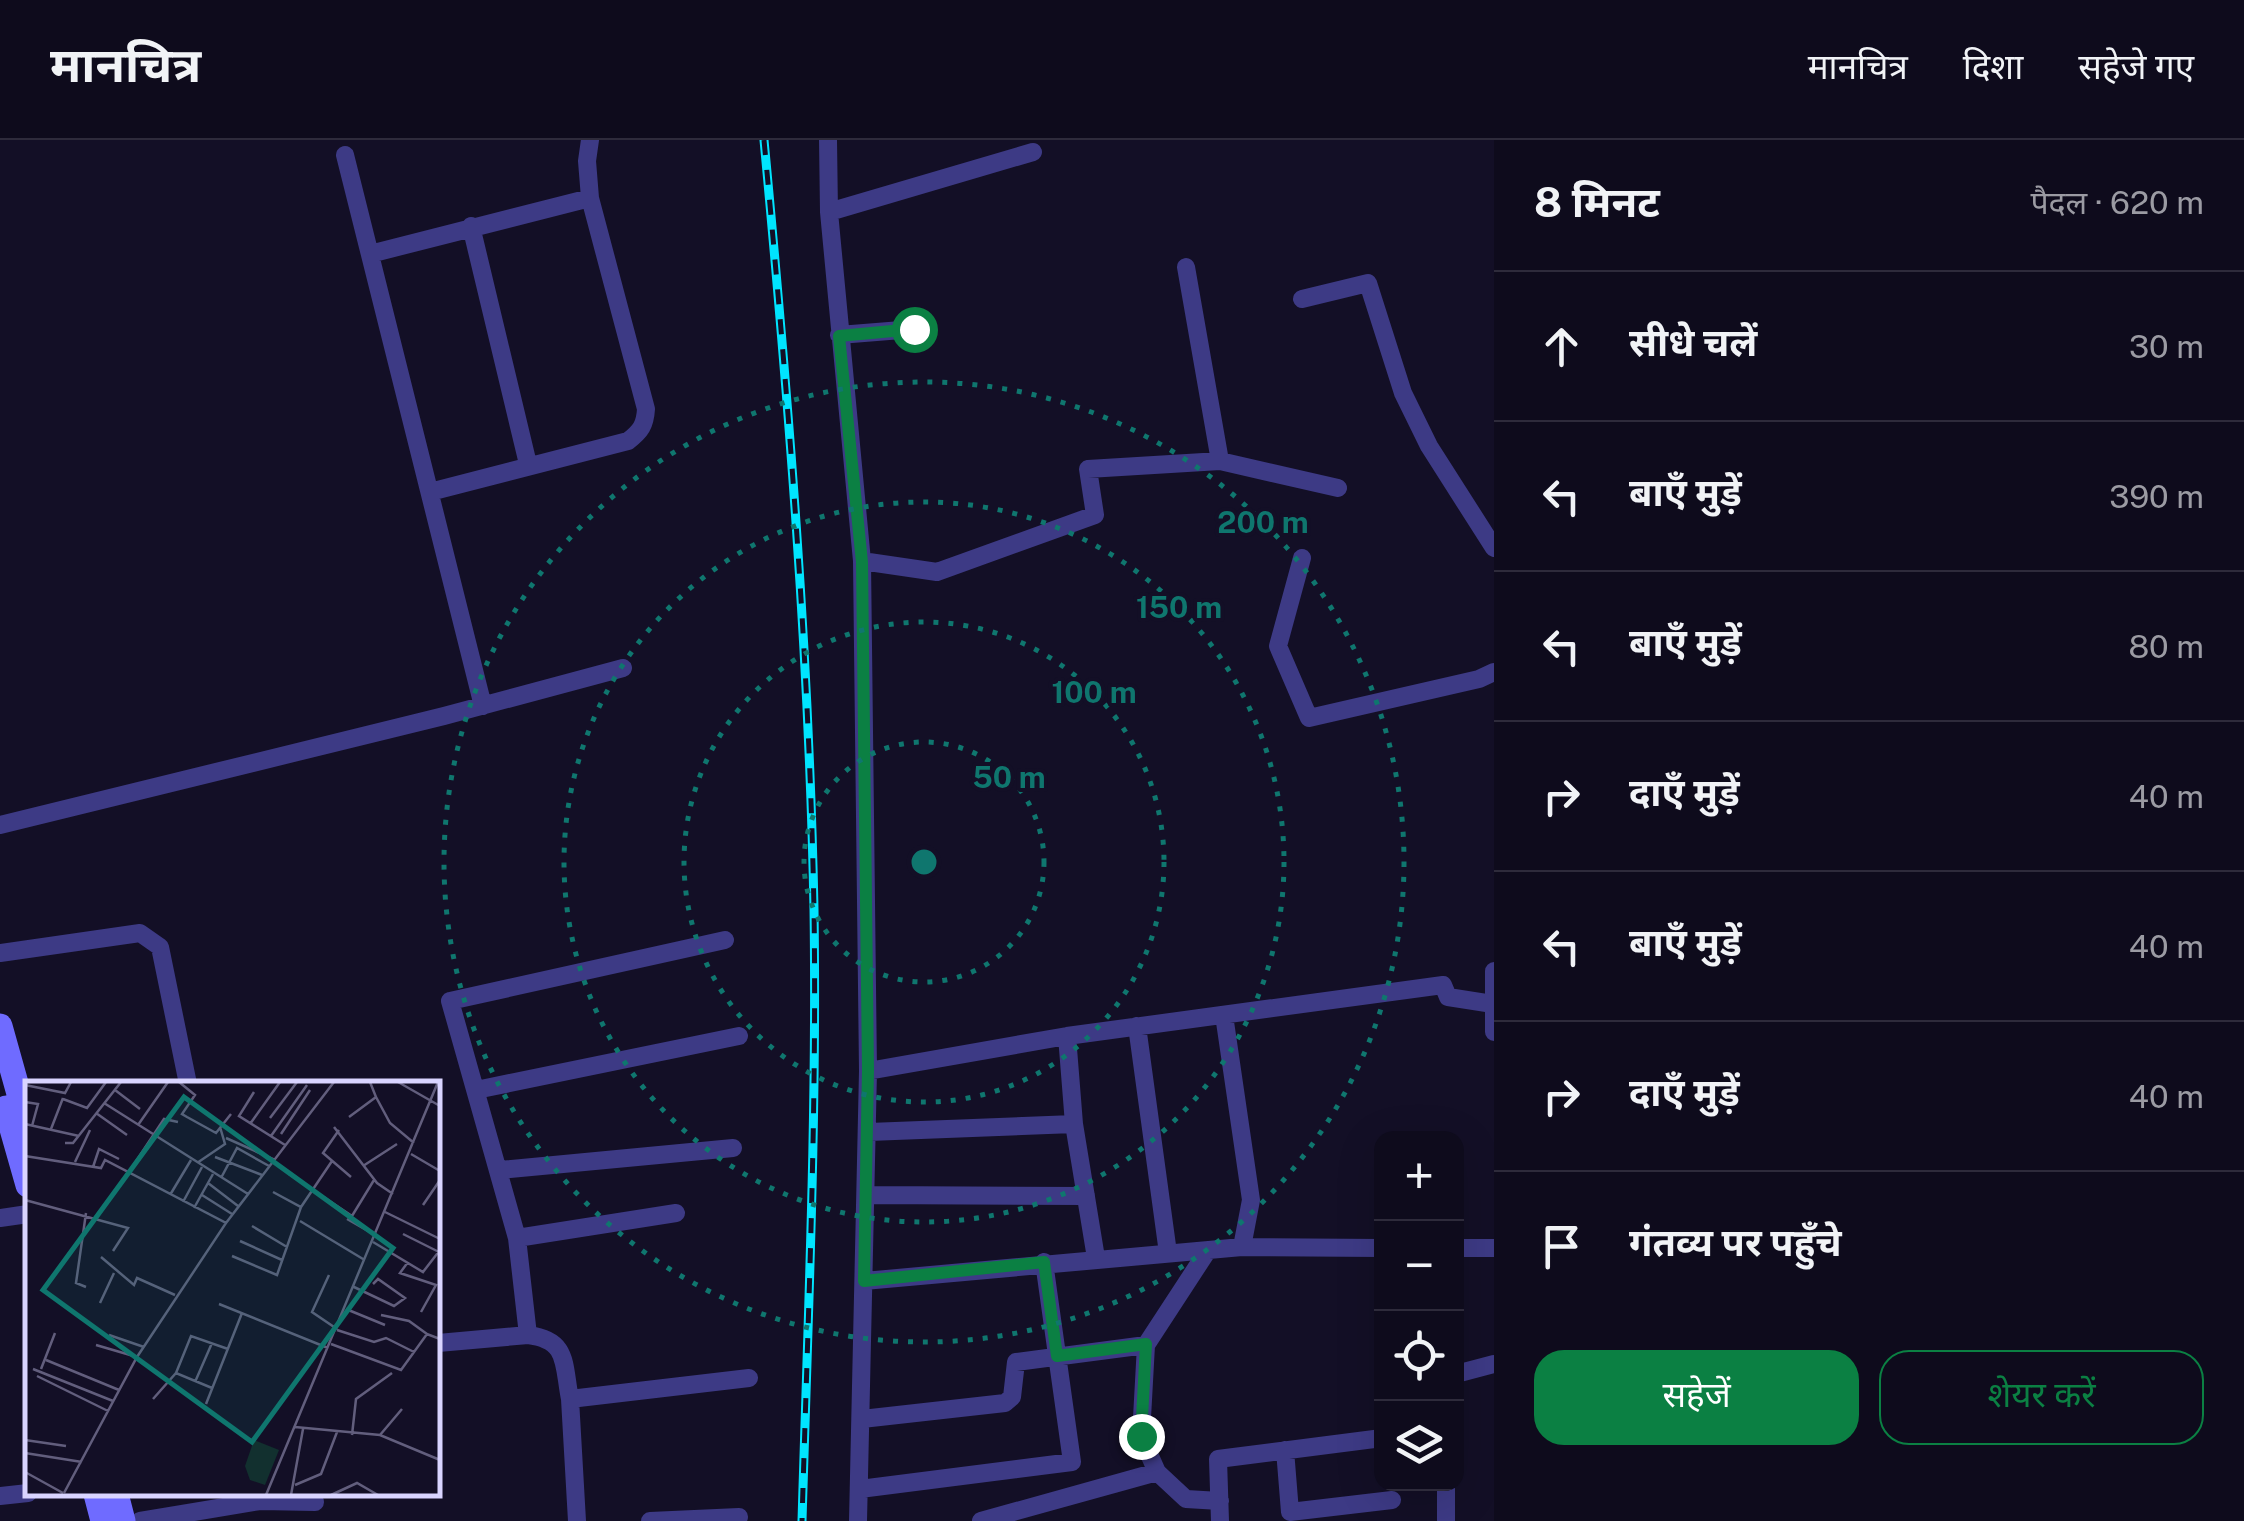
<!DOCTYPE html>
<html lang="hi">
<meta charset="utf-8">
<style>
:root{--surface:#0e0b1c;--page:#1c1929;--text:#f1f3f6;--muted:#9b9ba3;--line:#2e2b3b;--accent:#0b8043}
body{margin:0;font-family:"Public Sans","Noto Sans Devanagari",sans-serif;background:var(--page);color:var(--text)}
.controls{position:absolute;right:30px;bottom:30px;display:grid;overflow:hidden;border-radius:20px;box-shadow:0 10px 40px #0002}
.controls button{width:90px;height:90px;display:grid;place-items:center;padding:0;border:0;border-bottom:2px solid var(--line);background:var(--surface);color:var(--text);font:50px sans-serif}
.stop{position:absolute;width:30px;height:30px;margin:-22px;border:8px solid #0b8043;border-radius:50%;background:#fff}
.stop.end{background:#0b8043;border-color:#fff;box-shadow:0 2px 10px #0008}
.list{margin:0;padding:0;list-style:none}
h2{display:flex;justify-content:space-between;align-items:center;height:130px;margin:0;padding:0 40px;font-size:42px}
h2 small{font-size:32px;font-weight:400;color:var(--muted)}
.list li{display:grid;grid-template-columns:65px 1fr auto;gap:30px;align-items:center;box-sizing:border-box;height:150px;padding:0 40px;border-top:2px solid var(--line)}
.list b{display:block;font-size:38px;white-space:nowrap}
.list em{font-size:32px;font-style:normal;color:var(--muted)}
.actions{display:flex;gap:20px;padding:30px 40px}
.actions a{flex:1;padding:22px 0;border:2px solid var(--accent);border-radius:30px;text-align:center;font-size:35px;color:var(--accent)}
.actions .main{background:var(--accent);color:#fff}
.icon{flex:none;width:55px;height:55px;fill:none;stroke:currentColor;stroke-width:2;stroke-linecap:round;stroke-linejoin:round}
.map{position:relative;flex:none;width:1494px;height:1381px;overflow:hidden}
header{display:flex;align-items:center;gap:60px;box-sizing:border-box;height:140px;padding:0 50px;background:var(--surface);border-bottom:2px solid var(--line)}
header strong{font-size:48px}
nav{display:flex;gap:55px;margin-inline-start:auto;font-size:35px}
main{display:flex}
aside{flex:1;background:var(--surface)}
.map>svg:first-child{display:block}
</style>
<header>
<strong>मानचित्र</strong>
<nav><a>मानचित्र</a><a>दिशा</a><a>सहेजे गए</a></nav>
</header>
<main>
<div class="map">
<svg width="1494" height="1381" viewBox="0 0 1494 1381">
<rect width="100%" height="100%" fill="#130f26"/>
<g fill="none" stroke-linecap="round" stroke-linejoin="round">
<path stroke="#3d3a85" stroke-width="18" d="M828 0 829 72 862 421 868 931 1067 896 1443 845 1448 857 1493 864
M345 15 483 566
M829 72 1033 12
M471 86 528 324
M370 114 590 58 587 21 590 0
M1186 127 1220 321
M1302 159 1368 143 1403 253 1429 306 1494 408
M839 195 914 189
M430 352 628 301C641 291 645 285 646 269L590 58
M1302 418 1278 506 1309 578 1479 539 1494 532
M862 421 937 432 1095 375 1088 329 1220 321 1338 348
M0 685 444 576 623 528
M0 813 140 793 160 807 188 944
M1494 831V892
M1224 875 1251 1060 1242 1107
M1137 886 1168 1113
M1067 896 1074 984 1096 1118
M476 950 739 896
M869 992 1074 984
M500 1030 733 1008
M867 1055 1086 1056
M0 1078 28 1074
M517 1098 676 1073
M1456 1108H1494
M1208 1110 1146 1205 1141 1296 1157 1332 1186 1359 1220 1361
M864 1141 1242 1107 1382 1108
M438 1203 528 1195
M1456 1234 1494 1224
M570 1259C563 1224 569 1200 528 1195L517 1098 450 861 725 800
M862 1279 1005 1263 1012 1257 1016 1222 1146 1205
M1285 1310 1290 1372 1392 1360
M1446 1344V1381
M860 1349 1072 1322 1044 1122
M0 1356 28 1353
M140 1381 260 1361 315 1362
M577 1381 570 1259 749 1238
M650 1381 739 1377
M858 1381 868 931
M981 1381 1157 1332
M1220 1381 1218 1319 1382 1298"/>
<path stroke="#6f6bff" stroke-width="25" d="M0 886 28 986
M6 968 28 1045
M96 1354 103 1381
M116 1354 123 1381"/>
<g stroke="#00e5ff" stroke-width="9">
<path id="rail" d="M764 0C788 256 809 512 814 769 817 973 808 1177 802 1381"/>
</g>
<use href="#rail" stroke="#130f26" stroke-width="5" stroke-dasharray="15" stroke-linecap="butt"/>
</g>
<g fill="none" stroke-linecap="round" stroke-linejoin="round">
<path stroke="#0b8043" stroke-width="12" d="M914 189 839 196 862 422 868 930 864 1141 1044 1122 1057 1216 1146 1204 1141 1296"/>
</g>
<g fill="none" stroke="#0f766e" stroke-width="5" stroke-dasharray="5 10">
<circle cx="924" cy="722" r="120"/>
<circle cx="924" cy="722" r="240"/>
<circle cx="924" cy="722" r="360"/>
<circle cx="924" cy="722" r="480"/>
</g>
<g transform="translate(25 941)">
<rect width="415" height="415" fill="#130f26"/>
<path d="M229 359 254 369 240 404 225 399 220 385Z" fill="#12302f"/>
<path fill="none" stroke="#625e7d" stroke-width="2.5" d="M154 1 170 14 157 33 162 36 191 52 206 33M373 1 415 25M0 4 40 12 46 1M90 9 115 28M229 11 214 35 260 64M351 16 365 42 389 62M38 18 62 27 81 1M0 21 13 23 7 45M79 22 223 113M71 32 102 54M324 36 351 16 345 1M245 37 272 1M0 43 54 55M225 43 255 1M113 44 143 1M309 46 352 102 368 113M26 48 38 17M314 49 298 72 326 96M256 53 285 9M246 55 282 4M201 57 250 79M40 62H48L96 1M386 73 415 90M0 75 76 87 80 79 201 142 112 276 39 412M190 76 237 94M50 81 65 49M172 82 200 63 195 46M338 85 372 63M68 86 74 68 94 78M106 88 139 38 153 41M264 93 327 135 349 99M196 97 212 67 244 85M183 102 213 125M248 111 276 126 307 80M145 114 166 79M177 114 207 133M0 119 103 147 88 170M158 121 177 86M398 124 415 99M169 127 188 93M360 131 415 158M61 132 51 202 61 206M322 138 350 154M275 140 338 178M201 142 309 1M227 145 262 166M378 153 414 171M215 160 257 179M348 161 398 191 415 169M207 175 252 194 276 126M76 176 109 204 112 197 150 214M383 181 375 192 411 204 396 231M304 194 287 231 312 248M329 206 369 225 380 217 353 198 348 203M75 222 89 192M194 223 303 267M321 228 360 244M356 234 384 240 402 253M312 249 349 261 361 257 389 271M84 254 119 266M306 263 376 289 402 253 415 258M71 264 112 276M21 279 94 309M8 288 88 320M16 288 30 252M151 292 166 255 203 268M12 295 83 330M170 301 187 262M128 318 151 292 187 307M181 323 217 232M270 346 355 354 415 379M327 354 331 318 367 292M355 354 377 328M0 359 41 365M0 372 57 381M0 391 38 412M270 404 296 393 312 351M241 414 413 1M266 414 278 348M306 414 332 402 353 414"/>
<path fill="#0f766e" fill-opacity="0.15" stroke="#0f766e" stroke-width="5" d="M159 16 368 167 227 361 18 209Z"/>
<rect width="415" height="415" fill="none" stroke="#d9d4ff" stroke-width="5"/>
</g>
<circle cx="924" cy="722" r="15" fill="#0f766e" stroke="#130f26" stroke-width="5"/>
<g font-size="30" text-anchor="middle" font-weight="bold" fill="#0f766e" stroke="#130f26" stroke-width="8" stroke-linejoin="round" paint-order="stroke">
<text x="1263" y="393">200 m</text>
<text x="1179" y="478">150 m</text>
<text x="1094" y="563">100 m</text>
<text x="1009" y="648">50 m</text>
</g>
</svg>
<div class="controls">
<button>+</button>
<button>−</button>
<button><svg class="icon" aria-label="locate" viewBox="0 0 24 24"><circle cx="12" cy="12" r="6"/><path d="M12 2v4M12 18v4M2 12h4M18 12h4"/></svg></button>
<button><svg class="icon" aria-label="layers" viewBox="0 0 24 24"><path d="M12 4l9 5-9 5-9-5zM3 14l9 5 9-5"/></svg></button>
</div>
<div class="stop" style="left:914px;top:189px"></div>
<div class="stop end" style="left:1141px;top:1296px"></div>
</div>
<aside>
<h2>8 मिनट<small>पैदल · 620 m</small></h2>
<ul class="list">
<li><svg class="icon" aria-label="ahead" viewBox="0 0 24 24"><path d="M12 20V5M6 11l6-6 6 6"/></svg><div><b>सीधे चलें</b></div><em>30 m</em></li>
<li><svg class="icon" aria-label="left" viewBox="0 0 24 24"><path d="M17 20v-9H6M10 6l-5 5 5 5"/></svg><div><b>बाएँ मुड़ें</b></div><em>390 m</em></li>
<li><svg class="icon" aria-label="left" viewBox="0 0 24 24"><path d="M17 20v-9H6M10 6l-5 5 5 5"/></svg><div><b>बाएँ मुड़ें</b></div><em>80 m</em></li>
<li><svg class="icon" aria-label="right" viewBox="0 0 24 24"><path d="M7 20v-9h11M14 6l5 5-5 5"/></svg><div><b>दाएँ मुड़ें</b></div><em>40 m</em></li>
<li><svg class="icon" aria-label="left" viewBox="0 0 24 24"><path d="M17 20v-9H6M10 6l-5 5 5 5"/></svg><div><b>बाएँ मुड़ें</b></div><em>40 m</em></li>
<li><svg class="icon" aria-label="right" viewBox="0 0 24 24"><path d="M7 20v-9h11M14 6l5 5-5 5"/></svg><div><b>दाएँ मुड़ें</b></div><em>40 m</em></li>
<li><svg class="icon" aria-label="arrive" viewBox="0 0 24 24"><path d="M6 21V4h12l-3 4 3 4H6"/></svg><div><b>गंतव्य पर पहुँचे</b></div></li>
</ul>
<div class="actions"><a class="main">सहेजें</a><a>शेयर करें</a></div>
</aside>
</main>
